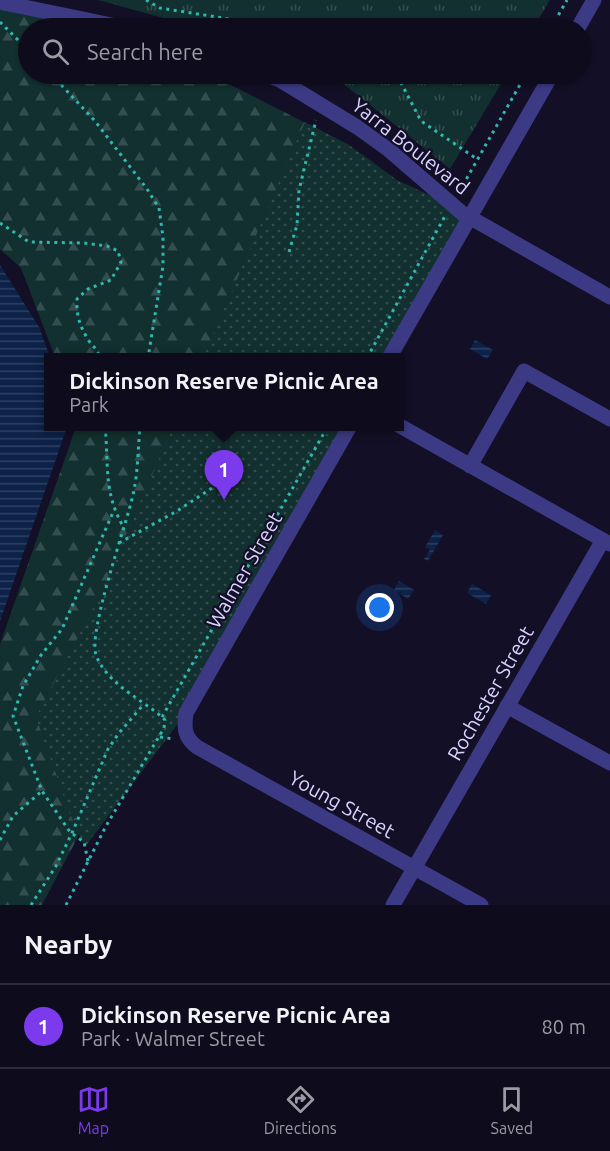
<!DOCTYPE html>
<meta charset="utf-8">
<style>
:root{--surface:#0e0b1c;--page:#171425;--text:#f1f3f6;--muted:#9b9ba3;--line:#2e2b3b;--accent:#7c3aed}
body{margin:0;font-family:Ubuntu,sans-serif;background:var(--page);color:var(--text)}
.you{position:absolute;left:380px;top:608px;width:21px;height:21px;margin:-15px;border:4px solid #fff;border-radius:50%;background:#1a73e8;box-shadow:0 0 0 9px #1a73e833}
.badge{display:grid;place-items:center;width:39px;height:39px;border-radius:50%;background:var(--accent);color:#fff;font-size:20px;font-weight:700}
.pin{position:absolute;translate:-50% -50px;filter:drop-shadow(0 2px 3px #0008)}
.pin::after{content:'';position:absolute;top:32px;width:21px;height:18px;background:inherit;clip-path:polygon(0 0,100% 0,50% 100%)}
.popup{position:absolute;left:44px;top:353px;width:360px;height:78px;box-sizing:border-box;display:grid;place-content:center;border-radius:0px;background:var(--surface);filter:drop-shadow(0 2px 4px #0005);font-size:20px;white-space:nowrap;color:var(--muted)}
.popup b{font-size:22px;color:var(--text)}
.popup::after{content:'';position:absolute;left:50%;top:100%;margin-left:-12px;border:12px solid transparent;border-top-color:var(--surface)}
.list{margin:0;padding:0;list-style:none}
h2{display:flex;justify-content:space-between;align-items:center;height:78px;margin:0;padding:0 24px;font-size:26px}
h2 small{font-size:20px;font-weight:400;color:var(--muted)}
.list li{display:grid;grid-template-columns:39px 1fr auto;gap:18px;align-items:center;box-sizing:border-box;height:84px;padding:0 24px;border-top:2px solid var(--line)}
.list b{display:block;font-size:22px;white-space:nowrap}
.list p{margin:0;font-size:20px;white-space:nowrap;color:var(--muted)}
.list em{font-size:20px;font-style:normal;color:var(--muted)}
.icon{flex:none;width:33px;height:33px;fill:none;stroke:currentColor;stroke-width:2;stroke-linecap:round;stroke-linejoin:round}
.map{position:relative;flex:none;width:610px;height:905px;overflow:hidden}
.search{position:absolute;background:var(--surface);box-shadow:0 2px 4px #0004;left:18px;right:18px;top:18px;height:66px;display:flex;align-items:center;gap:15px;box-sizing:border-box;padding:0 21px;border-radius:33px;color:var(--muted);font-size:22px}
.sheet{height:162px;background:var(--surface)}
nav{display:flex;justify-content:space-around;align-items:center;box-sizing:border-box;height:84px;border-top:2px solid var(--line);background:var(--surface);font-size:16px;color:var(--muted)}
nav a{display:grid;justify-items:center;gap:3px}
nav .on{color:var(--accent)}
.map>svg:first-child{display:block}
</style>
<div class="map">
<svg width="610" height="905" viewBox="0 0 610 905">
<defs>
<pattern id="grass-tufts" width="24" height="20" patternUnits="userSpaceOnUse" patternTransform="scale(1.5)"><rect width="24" height="20" fill="#12302f"/><path d="M3 7l-1-3M5 7V3M7 7l1-3M15 17l-1-3M17 17v-4M19 17l1-3" fill="none" stroke="#344d4e"/></pattern>
<pattern id="forest-firs" width="22" height="20" patternUnits="userSpaceOnUse" patternTransform="scale(1.5)"><rect width="22" height="20" fill="#12302f"/><path d="M5 1l3.5 6h-7zM16 11l3.5 6h-7z" fill="#344d4e"/></pattern>
<pattern id="park-dots" width="8" height="8" patternUnits="userSpaceOnUse" patternTransform="scale(1.5)"><rect width="8" height="8" fill="#12302f"/><path d="M2 2h.1M6 6h.1" fill="none" stroke="#344d4e" stroke-width="1.8" stroke-linecap="round"/></pattern>
<pattern id="water-rules" width="6" height="5" patternUnits="userSpaceOnUse" patternTransform="scale(1.5)"><rect width="6" height="5" fill="#0c2248"/><path d="M0 2.5h6" fill="none" stroke="#2f4163"/></pattern>
</defs>
<rect width="100%" height="100%" fill="#130f26"/>
<path fill="url(#grass-tufts)" d="M98 0H550L533 28H200Z
M317 74H507L450 169 345 85Z"/>
<path fill="url(#forest-firs)" d="M0 0H16L91 28H28V74H209L349 145 364 357H55L21 268 0 249Z
M76 427H325L89 816 42 905H0V644Z"/>
<path fill="url(#park-dots)" d="M305 122 349 145 397 180 451 205 470 217 389 357 203 358Z
M173 427H350L186 713 85 847 70 814 36 717 99 597Z"/>
<path fill="url(#water-rules)" d="M0 265 39 327 50 357 49 426 67 427 0 621Z
M475 340 493 350 487 359 470 349Z
M435 530 443 535 428 561 424 559 430 550 425 547Z
M399 581 414 590 408 599 394 590Z
M472 584 491 595 486 604 467 593Z"/>
<g fill="none" stroke-linecap="round" stroke-linejoin="round">
<path stroke="#2fb8b0" stroke-width="3" stroke-dasharray="3 4.5" stroke-linecap="butt" d="M146 0 160 8 286 28
M0 22 28 50
M551 28 567 0
M51 74 95 121 147 189 159 208 163 237V266L148 358
M381 74 399 79 421 121 477 159
M459 192 526 74
M0 223 29 242 84 243 107 246 118 251 121 262 111 280 88 289 77 299C76 315 80 327 89 341 93 347 99 350 99 358
M289 252 297 225 299 190 316 120
M367 358 445 216
M105 426C109 466 103 492 124 528
M119 543 177 511 215 486
M162 717 328 426
M160 737 173 739
M0 840 13 816 42 791
M88 861 84 842 70 832 42 791 13 716 23 686 41 655 62 629 114 510
M31 905 56 866 72 833 108 749 119 733 144 704
M66 905 106 826 164 728 165 720 162 717C140 698 107 684 96 655 88 631 126 526 133 495 138 473 138 449 140 426"/>
<path stroke="#3d3a85" stroke-width="15" d="M0 2 126 28
M578 28 594 0
M264 74 280 80 357 127 389 150 462 213 610 297
M389 358 552 74
M350 426 186 713C184 728 184 737 197 747L481 905
M400 426 610 544
M470 466 524 371 610 419
M507 706 610 763
M393 905 603 540"/>
</g>
<g text-anchor="middle" dominant-baseline="central" stroke-width="4.5" stroke-linejoin="round" paint-order="stroke">
<g font-size="20" fill="#d9d4ff" stroke="#130f26">
<text transform="translate(411 146) rotate(38)">Yarra Boulevard</text>
<text transform="translate(244 570) rotate(-60)">Walmer Street</text>
<text transform="translate(490 693) rotate(-60)">Rochester Street</text>
<text transform="translate(342 804) rotate(29)">Young Street</text>
</g>
</g>
</svg>
<div class="you"></div>
<div class="pin badge" style="left:224px;top:500px">1</div>
<div class="popup"><b>Dickinson Reserve Picnic Area</b>Park</div>
<div class="search"><svg class="icon" aria-label="search" viewBox="0 0 24 24"><circle cx="10" cy="10" r="6"/><path d="M15 15l6 6"/></svg>Search here</div>
</div>
<section class="sheet">
<h2>Nearby<small></small></h2>
<ul class="list">
<li><span class="badge">1</span><div><b>Dickinson Reserve Picnic Area</b><p>Park · Walmer Street</p></div><em>80 m</em></li>
</ul>
</section>
<nav>
<a class="on"><svg class="icon" aria-label="map" viewBox="0 0 24 24"><path d="M3 6l6-2 6 2 6-2v14l-6 2-6-2-6 2zM9 4v14M15 6v14"/></svg>Map</a>
<a><svg class="icon" aria-label="directions" viewBox="0 0 24 24"><path d="M12 3l9 9-9 9-9-9zM9 14v-3h6M13 9l2 2-2 2"/></svg>Directions</a>
<a><svg class="icon" aria-label="saved" viewBox="0 0 24 24"><path d="M7 4h10v16l-5-4-5 4z"/></svg>Saved</a>
</nav>
